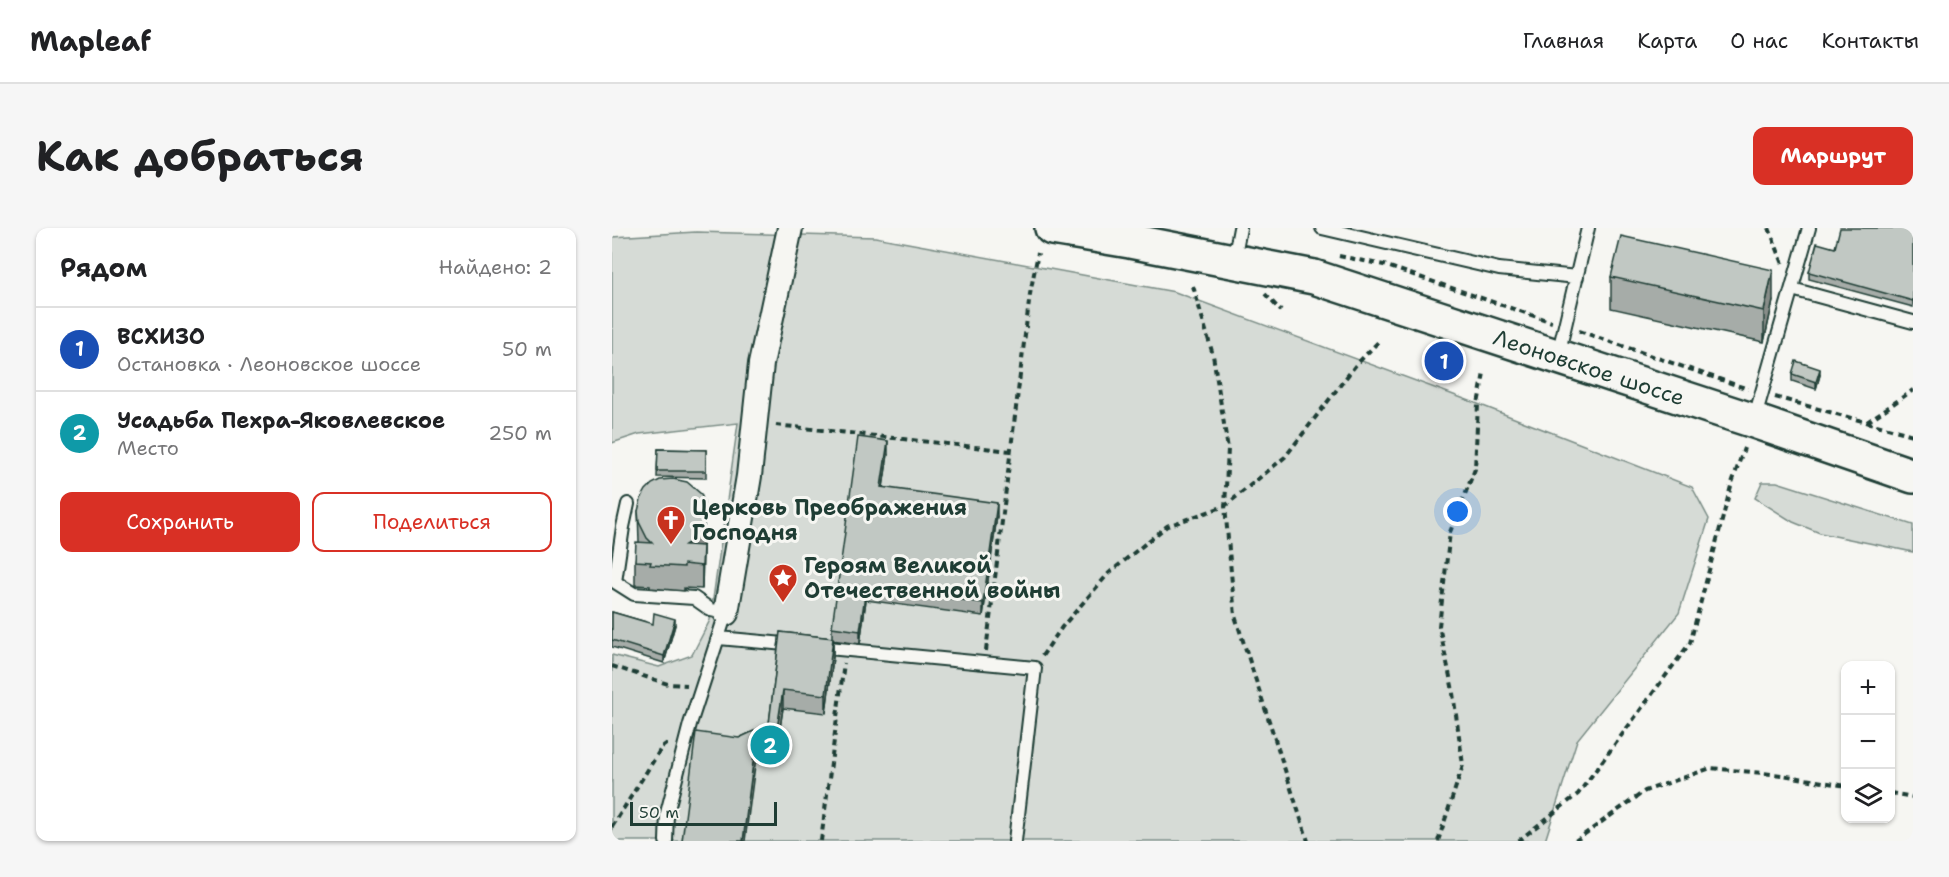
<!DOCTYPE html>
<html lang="ru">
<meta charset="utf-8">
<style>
:root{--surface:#fff;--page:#f6f6f6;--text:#202124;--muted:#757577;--line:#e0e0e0;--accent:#d93025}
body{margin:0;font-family:"Shantell Sans",sans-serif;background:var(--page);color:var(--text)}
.controls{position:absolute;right:18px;bottom:18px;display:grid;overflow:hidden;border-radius:12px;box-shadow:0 2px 4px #0004}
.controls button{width:54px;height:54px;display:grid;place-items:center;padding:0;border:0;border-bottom:2px solid var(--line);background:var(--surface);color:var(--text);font:30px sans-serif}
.scale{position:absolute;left:18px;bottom:15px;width:147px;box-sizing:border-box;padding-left:6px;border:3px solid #1f3d34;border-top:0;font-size:16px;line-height:21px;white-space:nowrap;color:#1f3d34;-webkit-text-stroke:4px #f6f6f2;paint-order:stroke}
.you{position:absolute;left:846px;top:284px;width:21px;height:21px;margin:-15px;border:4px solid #fff;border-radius:50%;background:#1a73e8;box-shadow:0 0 0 9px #1a73e833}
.badge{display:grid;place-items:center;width:39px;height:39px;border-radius:50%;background:var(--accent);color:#fff;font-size:20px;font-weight:700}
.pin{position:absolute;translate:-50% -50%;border:3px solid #fff;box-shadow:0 2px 6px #0006}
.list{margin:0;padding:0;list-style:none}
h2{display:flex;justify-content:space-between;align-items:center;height:78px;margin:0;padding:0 24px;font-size:26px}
h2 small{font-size:20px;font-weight:400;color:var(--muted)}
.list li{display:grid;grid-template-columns:39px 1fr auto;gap:18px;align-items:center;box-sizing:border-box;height:84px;padding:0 24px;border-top:2px solid var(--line)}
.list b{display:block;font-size:22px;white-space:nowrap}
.list p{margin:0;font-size:20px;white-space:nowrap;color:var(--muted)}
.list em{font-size:20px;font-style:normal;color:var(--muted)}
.actions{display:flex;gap:12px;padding:18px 24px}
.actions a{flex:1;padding:14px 0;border:2px solid var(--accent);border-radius:12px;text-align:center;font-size:21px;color:var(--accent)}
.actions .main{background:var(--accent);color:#fff}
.icon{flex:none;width:33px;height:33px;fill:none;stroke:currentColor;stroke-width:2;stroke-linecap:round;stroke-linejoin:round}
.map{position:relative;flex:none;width:1301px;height:613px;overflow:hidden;border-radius:12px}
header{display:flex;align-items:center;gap:36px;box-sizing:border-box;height:84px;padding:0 30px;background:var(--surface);border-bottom:2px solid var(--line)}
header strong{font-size:28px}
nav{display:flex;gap:33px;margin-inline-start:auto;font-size:21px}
.intro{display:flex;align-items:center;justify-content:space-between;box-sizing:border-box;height:144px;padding:0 36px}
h1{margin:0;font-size:42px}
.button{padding:15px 27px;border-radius:12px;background:var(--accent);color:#fff;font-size:21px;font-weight:700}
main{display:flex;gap:36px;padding:0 36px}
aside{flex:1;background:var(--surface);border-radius:12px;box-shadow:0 2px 4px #0004}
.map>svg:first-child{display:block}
</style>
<header>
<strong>Mapleaf</strong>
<nav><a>Главная</a><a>Карта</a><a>О нас</a><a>Контакты</a></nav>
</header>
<div class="intro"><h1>Как добраться</h1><a class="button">Маршрут</a></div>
<main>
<aside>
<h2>Рядом<small>Найдено: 2</small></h2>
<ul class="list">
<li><span class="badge" style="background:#1a4fb4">1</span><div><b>ВСХИЗО</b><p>Остановка · Леоновское шоссе</p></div><em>50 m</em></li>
<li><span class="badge" style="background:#0f9aa8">2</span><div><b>Усадьба Пехра-Яковлевское</b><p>Место</p></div><em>250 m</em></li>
</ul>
<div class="actions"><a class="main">Сохранить</a><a>Поделиться</a></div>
</aside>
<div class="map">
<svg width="1301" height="613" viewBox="0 0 1301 613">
<rect width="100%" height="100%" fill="#f6f6f2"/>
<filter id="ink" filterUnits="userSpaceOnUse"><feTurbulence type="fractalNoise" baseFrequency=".0167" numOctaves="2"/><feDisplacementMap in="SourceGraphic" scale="12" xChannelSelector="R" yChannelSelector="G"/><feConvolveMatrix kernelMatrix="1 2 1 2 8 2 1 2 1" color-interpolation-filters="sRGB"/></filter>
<g filter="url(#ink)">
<path fill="#d6dbd6" stroke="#7a8c85" stroke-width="1.5" d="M84 4 263 9 563 64 866 176 1080 259 1097 291 1067 385 965 512 933 613H0V427L47 439 80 427 98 392 126 195 27 206 0 215V9Z
M1150 254H1165L1301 297V324L1208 305 1181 294 1143 270Z"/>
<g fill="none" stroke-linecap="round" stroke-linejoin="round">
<g stroke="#1f3d34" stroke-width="16">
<path id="service" d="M710 0 887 41 965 49
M622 32 628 0
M1180 61 1301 94
M946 127 976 0
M1142 192 1197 0
M16 276 11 299 3 354 22 366 82 370 99 382 114 385 78 496 55 585 54 613
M107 410 183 417
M206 419 423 440 403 613"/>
</g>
<g stroke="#1f3d34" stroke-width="28">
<path id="minor" d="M114 385 137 248 149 136 178 0"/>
</g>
<g stroke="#1f3d34" stroke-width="38">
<g id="secondary">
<path id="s1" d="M440 0 518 13 702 49 1142 193 1301 248"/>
</g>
</g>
<path stroke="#1f3d34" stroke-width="4" stroke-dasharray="6 4.5" stroke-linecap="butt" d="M1157 0 1171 36
M727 28 772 37 940 94
M581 58 601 127 616 221 613 278 623 388 696 613
M653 66 669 83
M967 103 1136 161
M1163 169 1301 207
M1255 194 1301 162
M164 197 399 223
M374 423 418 66 426 25
M430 428 450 399 497 345 555 298 613 278 673 229 743 138 767 113
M0 438 56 456 75 457
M1278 565 1301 569
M0 599 50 519 58 513
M209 613 232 435
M826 613 851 537 840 458 827 398 838 304 863 241 866 176 872 145
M906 613 966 566 1078 415 1119 258 1132 220
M963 613 1033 563 1099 540 1170 547 1234 558"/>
<use href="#service" stroke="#f6f6f2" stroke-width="12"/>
<use href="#minor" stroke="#f6f6f2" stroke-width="24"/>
<use href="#secondary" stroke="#f6f6f2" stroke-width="33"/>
</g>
<path fill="#a6aca8" stroke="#1f3d34" stroke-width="1.5" d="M1301 0V79L1197 51V44L1223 20Z
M999 49 1161 73 1152 114 999 80Z
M1180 146 1208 147 1204 161 1180 153Z
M46 221 94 222V250L45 249Z
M276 226 271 260 385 288 371 388 254 372 248 416 221 412V429L214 485 171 480 165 520 144 530 127 510 157 496 168 404 220 410V399Z
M26 283 92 297 91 320 90 361 72 360V363L38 360V358L23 357V333L27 314Z
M0 384 41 396 63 397 52 435 0 419Z"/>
<path fill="#878c88" stroke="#1f3d34" stroke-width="1.5" d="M1161 42V73L1152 114V83Z
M1208 141V147L1204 161V154Z
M276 213V226L269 272V259Z
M92 274V297L91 320 90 361V338L73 317Z
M385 275V288L371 388V375Z
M254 359V372L248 416V403Z
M63 391V397L52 435V428Z
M221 410V429L214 485V467Z
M171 462V480L165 520 144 530 133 613H131L144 511 165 501Z"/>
<path fill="#c1c8c3" stroke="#1f3d34" stroke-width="1.5" d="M1228 0H1301V73L1197 44 1205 15 1223 20Z
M1009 8 1161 42 1152 83 999 49Z
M1184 133 1208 141 1204 154 1180 146Z
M246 209 276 213 269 259 385 275 371 375 254 359 248 403 220 399Z
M46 221 94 222V243H45Z
M61 251 75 254 89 266 92 274 91 296 87 305 81 312 73 317 91 318 90 338 72 336V339L38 337 39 334 23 333 24 314 40 315 35 310 27 294 26 283 29 271 34 262 40 256 48 252Z
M0 384 41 396 42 385 63 391 52 428 0 412Z
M168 404 221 410 214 467 171 462 165 501 144 511 131 613H70L84 504 127 510 157 496Z"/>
</g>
<defs>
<g id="church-pin" transform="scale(1.5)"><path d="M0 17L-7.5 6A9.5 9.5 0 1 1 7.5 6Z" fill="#c8321e" stroke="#f6f6f2"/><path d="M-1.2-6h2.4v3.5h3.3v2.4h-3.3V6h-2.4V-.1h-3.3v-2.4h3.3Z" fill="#fff"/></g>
<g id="sight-pin" transform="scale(1.5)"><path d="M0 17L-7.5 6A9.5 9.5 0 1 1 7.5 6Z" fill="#c8321e" stroke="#f6f6f2"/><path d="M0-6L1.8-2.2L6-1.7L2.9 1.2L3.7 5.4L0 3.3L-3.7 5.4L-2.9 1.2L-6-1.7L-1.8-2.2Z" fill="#fff"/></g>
</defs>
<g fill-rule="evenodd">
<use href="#church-pin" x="59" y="292"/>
<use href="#sight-pin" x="171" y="350"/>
</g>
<g text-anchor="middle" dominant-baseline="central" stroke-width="6" stroke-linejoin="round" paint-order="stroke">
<g font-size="22" fill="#1f3d34" stroke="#f6f6f2">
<text stroke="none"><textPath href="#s1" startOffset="556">Леоновское шоссе</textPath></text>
</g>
<g font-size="22" font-weight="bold" fill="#1f3d34" stroke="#f6f6f2" text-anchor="start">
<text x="80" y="279">Церковь Преображения<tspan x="80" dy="25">Господня</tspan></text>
<text x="192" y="337">Героям Великой<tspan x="192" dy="25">Отечественной войны</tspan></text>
</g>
</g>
</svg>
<div class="controls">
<button>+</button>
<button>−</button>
<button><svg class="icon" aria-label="layers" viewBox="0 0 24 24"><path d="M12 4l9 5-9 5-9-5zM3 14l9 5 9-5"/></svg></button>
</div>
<div class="scale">50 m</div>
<div class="you"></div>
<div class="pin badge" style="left:832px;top:133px;background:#1a4fb4">1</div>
<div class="pin badge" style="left:158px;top:517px;background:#0f9aa8">2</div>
</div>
</main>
